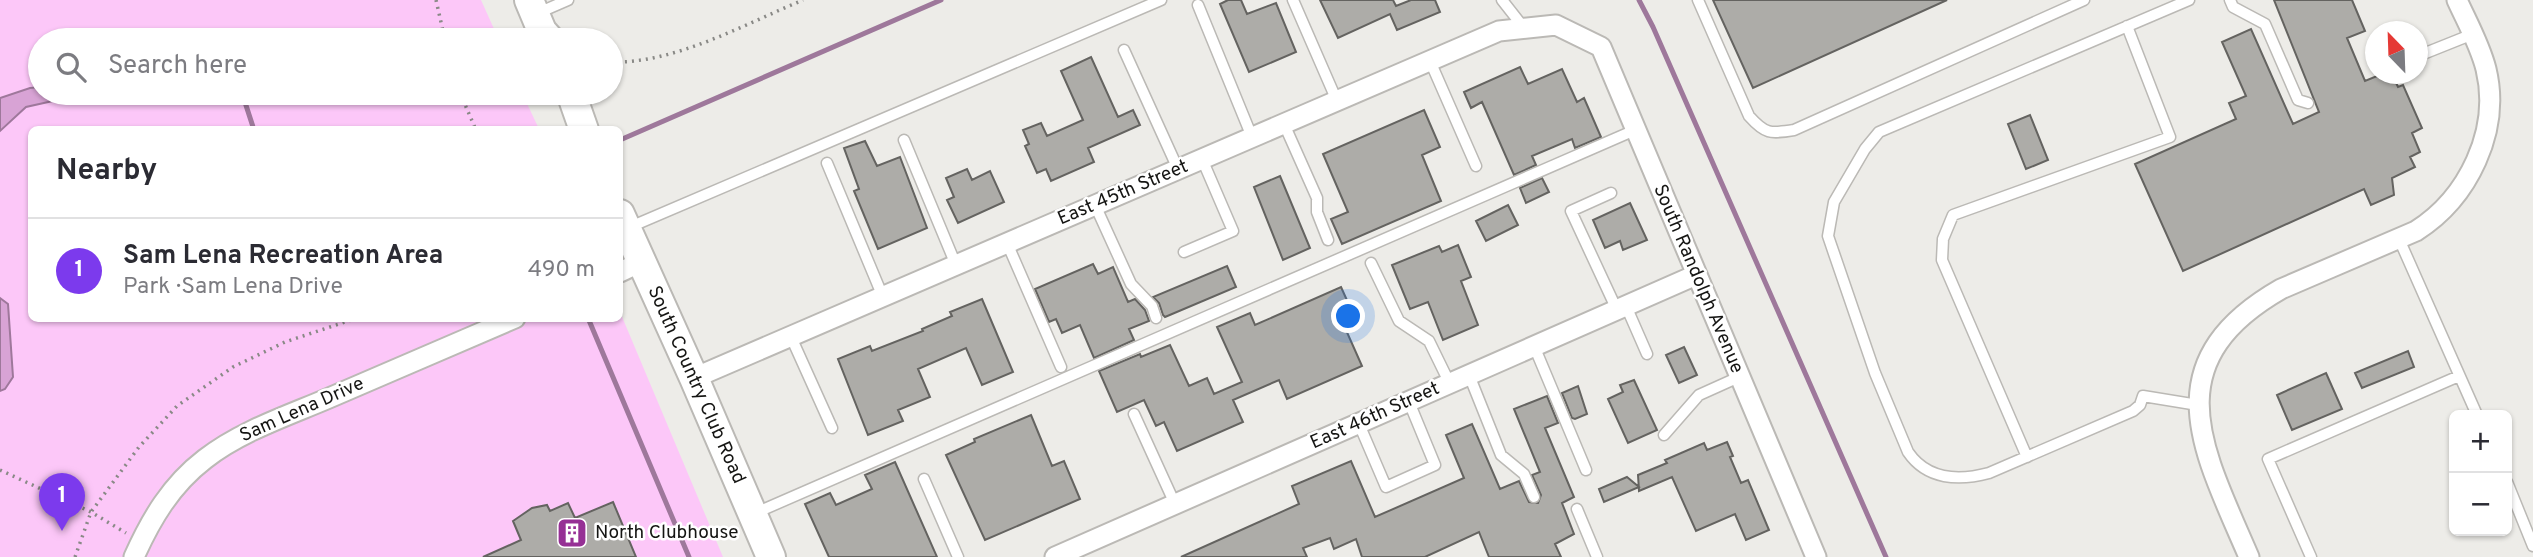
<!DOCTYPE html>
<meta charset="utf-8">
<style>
:root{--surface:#fff;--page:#f2f2f3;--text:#2b2b33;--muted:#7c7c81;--line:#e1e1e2;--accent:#7c3aed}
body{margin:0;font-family:Overpass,sans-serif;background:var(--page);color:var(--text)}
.controls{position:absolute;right:21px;bottom:21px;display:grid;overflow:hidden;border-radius:10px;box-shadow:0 2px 5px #0004}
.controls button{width:63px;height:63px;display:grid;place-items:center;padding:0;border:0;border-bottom:2px solid var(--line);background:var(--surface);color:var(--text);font:35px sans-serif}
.compass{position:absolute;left:2365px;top:21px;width:63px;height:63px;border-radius:50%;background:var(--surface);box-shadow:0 2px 5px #0004;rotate:337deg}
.you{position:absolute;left:1349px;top:317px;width:24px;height:24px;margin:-18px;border:5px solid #fff;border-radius:50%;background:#1a73e8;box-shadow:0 0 0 10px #1a73e833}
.badge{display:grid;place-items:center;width:46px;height:46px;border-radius:50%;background:var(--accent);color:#fff;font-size:23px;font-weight:700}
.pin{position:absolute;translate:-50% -58px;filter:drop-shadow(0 2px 4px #0008)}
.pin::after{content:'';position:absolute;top:37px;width:24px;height:21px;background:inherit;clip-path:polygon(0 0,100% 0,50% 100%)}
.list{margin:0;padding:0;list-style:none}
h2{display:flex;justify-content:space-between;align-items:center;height:91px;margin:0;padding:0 28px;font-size:30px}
h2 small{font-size:23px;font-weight:400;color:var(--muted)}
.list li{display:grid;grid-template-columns:46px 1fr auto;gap:21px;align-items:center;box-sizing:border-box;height:105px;padding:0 28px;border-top:2px solid var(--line)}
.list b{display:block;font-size:26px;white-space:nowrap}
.list p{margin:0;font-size:23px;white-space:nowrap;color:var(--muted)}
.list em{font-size:23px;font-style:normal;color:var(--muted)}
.icon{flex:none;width:38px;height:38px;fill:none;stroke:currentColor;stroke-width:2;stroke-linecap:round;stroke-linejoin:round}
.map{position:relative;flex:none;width:2533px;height:557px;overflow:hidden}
.search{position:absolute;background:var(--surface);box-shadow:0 2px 5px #0004;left:28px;top:28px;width:595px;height:77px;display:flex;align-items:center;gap:18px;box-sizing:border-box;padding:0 24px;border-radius:38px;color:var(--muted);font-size:26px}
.panel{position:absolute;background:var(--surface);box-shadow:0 2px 5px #0004;left:28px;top:126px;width:595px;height:196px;border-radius:10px}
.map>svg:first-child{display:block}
</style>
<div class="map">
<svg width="2533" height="557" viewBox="0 0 2533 557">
<rect width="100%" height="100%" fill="#edece8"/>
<path fill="#fcc7f8" d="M0 0H481L499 40H40V93H522L539 129 32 130V318H620V312L723 557H0Z"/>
<path fill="#d8a3d5" stroke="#9e789b" stroke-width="2" d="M40 87V93H71V97L26 107 0 131V98L30 88Z
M0 298 8 304 13 377 5 389 0 391Z"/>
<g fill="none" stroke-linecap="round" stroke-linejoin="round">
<path stroke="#9e789b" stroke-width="5" d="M1639 0 1653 27 1886 557
M242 93 254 130
M620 140 941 0
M588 318 689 557"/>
</g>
<path fill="#adaca8" stroke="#646360" stroke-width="2" d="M1228 0H1241L1247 14 1276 3 1296 52 1249 72 1220 4Z
M1320 0H1393L1396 6 1411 0H1435L1440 12 1397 30 1390 14 1338 38Z
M1713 0H1947L1753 88Z
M2274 0H2352L2365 31 2347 38 2365 81 2382 74H2392L2398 87 2403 85 2422 128 2412 133 2420 152 2410 157 2415 167 2392 178 2394 195 2371 205 2364 189 2183 271 2135 164 2236 119 2229 103 2246 96 2222 42 2251 29 2293 124 2319 112Z
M1091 57 1118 117 1133 110 1140 125 1088 148 1094 162 1051 181 1046 169 1037 173 1025 146 1029 144 1023 130 1041 123 1047 136 1083 120 1061 71Z
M1520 67 1528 84 1562 69 1577 102 1584 98 1601 137 1575 148 1572 139 1532 156 1536 165 1514 175 1482 102 1471 108 1464 92Z
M1424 110 1440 147 1422 155 1441 201 1342 244 1331 219 1348 212 1323 154Z
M2030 115 2048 160 2026 169 2008 124Z
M865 141 877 166 900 157 927 228 878 249 854 191 859 189 844 148Z
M967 169 972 180 990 171 1004 202 958 223 947 200 954 197 946 178Z
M1280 176 1310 248 1283 260 1254 187Z
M1542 178 1549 192 1526 203 1520 188Z
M1630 203 1647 240 1623 250 1620 241 1605 248 1593 220Z
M1508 205 1518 225 1486 241 1476 221Z
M1458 245 1471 277 1461 281 1478 325 1443 340 1428 302 1410 309 1392 265 1439 246 1442 252Z
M1093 264 1098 274 1113 267 1128 302 1135 299 1145 310 1149 321 1129 329 1134 340 1094 358 1080 325 1062 333 1056 319 1049 322 1035 289Z
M1227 266 1236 287 1165 317 1163 315 1159 303 1153 297Z
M1341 287 1350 307 1338 312 1362 366 1287 399 1279 380 1233 400 1243 422 1177 451 1164 422 1156 426 1144 400 1117 412 1099 371 1140 354 1141 357 1170 345 1189 386 1207 378 1214 394 1242 382 1217 327 1250 313 1255 325Z
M982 299 1013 372 982 385 966 348 918 369 930 397 898 410 903 421 868 435 838 359 870 346 872 351 923 331 922 329 952 316 950 312Z
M1684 347 1697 375 1679 383 1666 355Z
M2408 351 2414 367 2362 388 2355 373Z
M2326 373 2342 409 2292 430 2277 395Z
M1634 380 1657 430 1628 443 1608 399 1623 392 1620 385Z
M1578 386 1587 414 1575 419 1572 418 1562 393Z
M1547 396 1558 423 1545 428 1574 497 1562 503 1574 534 1555 544 1561 557H1489L1479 532 1425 557H1362L1356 539 1334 549 1330 538 1303 548 1307 557H1181L1299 504 1292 486 1351 461 1375 517 1464 478 1446 435 1472 424 1500 489 1519 481 1529 502 1538 503 1541 495 1532 475 1540 472 1514 409Z
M1031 415 1052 466 1064 461 1080 499 985 540 946 455 975 442 974 439Z
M1727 442 1733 456 1730 457 1741 483 1748 480 1769 530 1746 540 1735 514 1696 531 1672 477 1639 491 1638 475 1667 463 1665 460 1704 443 1707 450Z
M895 462 937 557H829L805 504 830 493 836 505 872 489 865 475Z
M1627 477 1639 487 1604 502 1599 489Z
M613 502 636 557H483L521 540 513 521 532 508 547 505 550 511 568 503 575 518Z"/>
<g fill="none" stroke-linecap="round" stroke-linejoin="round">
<g stroke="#bbb9b5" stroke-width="13">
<path id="lane" d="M1293 0 1337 101
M1502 0 1524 28
M1698 0 1749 116C1765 134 1770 134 1794 130L2084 0
M2189 0 1879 132 1865 149 1834 202 1828 236 1875 373 1908 452C1927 480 1959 481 1989 473L2133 411 2140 405 2143 396 2198 405
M2230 0 2233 7 2265 24 2298 100 2308 103
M1198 5 1252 137
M538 13 568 0
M1124 50 1178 169
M2418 56 2473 34
M1430 61 1476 166
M1284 124 1317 198V212L1328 240
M904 140 956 265
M827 163 883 297
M1611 193 1571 211 1617 310
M1095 205 1131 284 1152 306 1156 318
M630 227 1161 0
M2399 239 2477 415
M1007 243 1061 367
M1184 252 1233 231 1202 159
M1371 263 1399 321 1429 341 1450 384
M1626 306 1647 354
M791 337 832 428
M1534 346 1586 470
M1469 375 1501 455 1524 474 1534 497
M1134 414 1175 504
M1359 424 1386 487 1435 465 1409 402
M1664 435 1699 395 1739 377
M2027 457 1942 260 1943 239 1953 215 2170 137 2127 26
M924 479 958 557
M2507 482 2533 546
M1577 509 1597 557
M753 514 1635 130
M2311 557 2268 459 2459 376"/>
</g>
<g stroke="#bbb9b5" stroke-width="23">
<path id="street" d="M620 272 641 262
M694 378 1499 31 1556 25 1601 47 1816 557
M134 557C151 519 171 485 205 459 241 431 287 416 329 398 391 371 453 345 515 318
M1055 557 1696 275
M2249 557C2203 450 2152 363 2281 289L2416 231C2468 198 2501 131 2486 69 2480 45 2467 22 2457 0"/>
</g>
<g stroke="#bbb9b5" stroke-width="32">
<path id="secondary" d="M529 0 542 31 550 40
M571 93 584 130
M620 214 694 378 771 557"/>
</g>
<path stroke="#898986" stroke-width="3.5" stroke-dasharray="2 5" stroke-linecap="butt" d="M436 0 445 40
M611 62C674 64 745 24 803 0
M460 93 476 130
M0 470 91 512 126 533
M75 557 91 512 139 447 177 406 233 367 285 342 357 318"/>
<use href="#lane" stroke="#fff" stroke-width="10"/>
<use href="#street" stroke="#fff" stroke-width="19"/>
<use href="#secondary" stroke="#fff" stroke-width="28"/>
</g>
<defs>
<g id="building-square" transform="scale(1.575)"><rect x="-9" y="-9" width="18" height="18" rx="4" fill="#963095" stroke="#fff"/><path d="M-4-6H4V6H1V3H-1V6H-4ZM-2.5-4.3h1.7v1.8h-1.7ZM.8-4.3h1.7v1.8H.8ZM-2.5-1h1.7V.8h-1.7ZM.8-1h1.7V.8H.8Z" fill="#fff"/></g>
</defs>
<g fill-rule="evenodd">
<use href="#building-square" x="572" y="533"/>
</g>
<g text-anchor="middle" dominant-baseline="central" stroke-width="5" stroke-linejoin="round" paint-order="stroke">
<g font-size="19" fill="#151513" stroke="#fff">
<text transform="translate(1123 193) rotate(-23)">East 45th Street</text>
<text transform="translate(1698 279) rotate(67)">South Randolph Avenue</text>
<text transform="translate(696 385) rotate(66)">South Country Club Road</text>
<text transform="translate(302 410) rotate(-24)">Sam Lena Drive</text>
<text transform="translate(1375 416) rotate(-24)">East 46th Street</text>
</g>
<g font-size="19" fill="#151513" stroke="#fff" text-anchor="start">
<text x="595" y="533">North Clubhouse</text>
</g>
</g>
</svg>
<div class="controls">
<button>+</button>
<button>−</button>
</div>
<svg class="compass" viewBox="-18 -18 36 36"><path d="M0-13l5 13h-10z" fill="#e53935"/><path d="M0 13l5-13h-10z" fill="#7c7c81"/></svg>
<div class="you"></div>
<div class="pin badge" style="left:62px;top:531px">1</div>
<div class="search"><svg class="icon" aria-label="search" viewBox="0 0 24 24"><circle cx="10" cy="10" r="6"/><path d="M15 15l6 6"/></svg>Search here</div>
<section class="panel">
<h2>Nearby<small></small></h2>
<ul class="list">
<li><span class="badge">1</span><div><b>Sam Lena Recreation Area</b><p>Park · Sam Lena Drive</p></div><em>490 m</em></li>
</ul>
</section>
</div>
